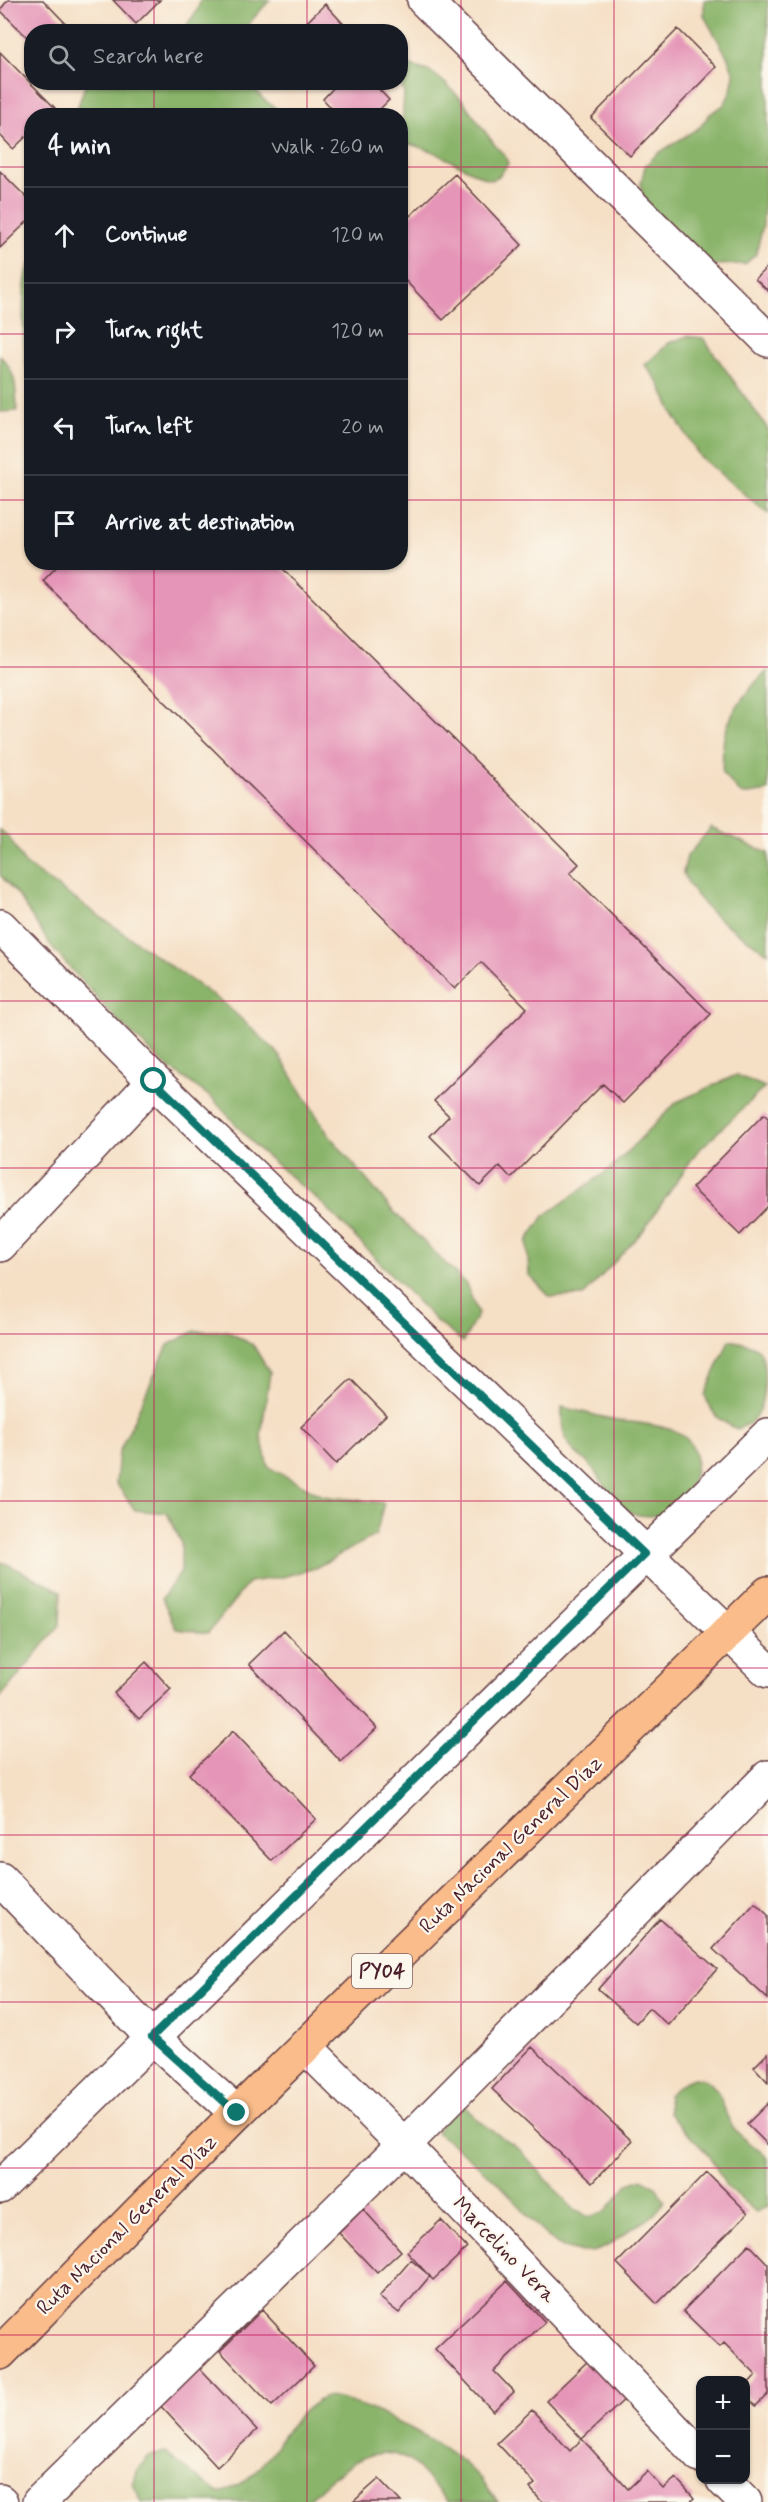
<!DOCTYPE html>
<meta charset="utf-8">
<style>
:root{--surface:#171b24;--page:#20242c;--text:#f1f3f6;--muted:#9ea1a6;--line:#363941}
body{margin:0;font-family:Mynerve,sans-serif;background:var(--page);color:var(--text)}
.controls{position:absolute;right:18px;bottom:18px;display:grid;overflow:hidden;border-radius:12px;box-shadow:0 2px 4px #0004}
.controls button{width:54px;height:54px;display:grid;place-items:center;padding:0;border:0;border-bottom:2px solid var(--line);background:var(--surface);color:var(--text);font:30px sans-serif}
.stop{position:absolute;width:18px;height:18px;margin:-14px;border:4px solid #0f766e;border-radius:50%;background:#fff}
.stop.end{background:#0f766e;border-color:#fff;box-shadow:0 2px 6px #0008}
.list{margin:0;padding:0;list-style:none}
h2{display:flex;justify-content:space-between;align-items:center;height:78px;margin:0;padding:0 24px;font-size:26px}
h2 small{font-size:20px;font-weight:400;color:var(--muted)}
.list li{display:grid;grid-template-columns:39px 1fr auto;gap:18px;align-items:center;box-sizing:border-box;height:96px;padding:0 24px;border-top:2px solid var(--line)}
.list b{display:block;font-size:22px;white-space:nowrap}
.list em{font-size:20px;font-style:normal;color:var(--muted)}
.icon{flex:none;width:33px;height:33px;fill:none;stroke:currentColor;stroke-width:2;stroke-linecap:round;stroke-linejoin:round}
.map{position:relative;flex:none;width:768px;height:2502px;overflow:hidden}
.search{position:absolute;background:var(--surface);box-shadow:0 2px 4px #0004;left:24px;top:24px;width:384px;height:66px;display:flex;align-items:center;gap:15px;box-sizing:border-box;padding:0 21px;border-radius:24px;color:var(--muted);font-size:22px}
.panel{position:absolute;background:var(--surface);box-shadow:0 2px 4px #0004;left:24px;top:108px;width:384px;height:462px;border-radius:24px}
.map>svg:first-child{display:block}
</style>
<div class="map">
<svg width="768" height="2502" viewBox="0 0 768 2502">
<rect width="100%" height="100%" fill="#fbf7ec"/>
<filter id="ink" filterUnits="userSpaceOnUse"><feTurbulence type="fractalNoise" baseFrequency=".0167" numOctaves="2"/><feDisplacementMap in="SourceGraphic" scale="12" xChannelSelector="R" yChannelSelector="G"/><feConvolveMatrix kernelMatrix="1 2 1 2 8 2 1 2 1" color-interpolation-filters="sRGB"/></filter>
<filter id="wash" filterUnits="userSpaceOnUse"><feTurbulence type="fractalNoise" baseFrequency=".008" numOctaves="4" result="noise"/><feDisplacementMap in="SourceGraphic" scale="24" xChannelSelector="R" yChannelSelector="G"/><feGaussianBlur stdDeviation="1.35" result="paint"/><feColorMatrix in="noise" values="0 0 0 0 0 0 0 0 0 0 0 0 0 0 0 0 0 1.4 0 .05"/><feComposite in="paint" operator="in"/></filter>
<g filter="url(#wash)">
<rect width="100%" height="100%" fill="#f5dfc5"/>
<path fill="#8ab46b" stroke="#6a6a4b" stroke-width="1.5" d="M200 0H270L242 31H183L198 9Z
M704 0H768V153L766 162 763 225 756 254 745 264 712 265 642 201 641 183 645 166 657 154 700 127 710 114 724 105 731 91 734 74 728 58 704 16Z
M401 63 431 72 445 83 463 101 494 144 505 156 508 164 499 176 492 180 484 178 434 152 401 141 404 94 401 82Z
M86 83H251L262 98 285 115H75Z
M31 262V384C23 360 19 284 31 262Z
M687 336 703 338 768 429V514L700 457 673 414 659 383 645 365 669 343Z
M0 356C17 372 16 389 17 411L0 412Z
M768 671V791L742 795 722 773C723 764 722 754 723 744 726 717 747 688 768 671Z
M711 828 768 853V953C733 929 701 913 683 873L687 856Z
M0 830 8 836 25 864 225 1004 277 1052 328 1134 392 1210 466 1284 478 1314 463 1342 437 1322 326 1207 257 1148 213 1099 163 1063 118 1021 53 949 17 894 0 875Z
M736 1075 765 1087 696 1153 643 1231 583 1296 550 1297 529 1275 527 1241 544 1216 610 1169 677 1102Z
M195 1331H227L253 1345 270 1373 261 1436 268 1467 323 1496 384 1503 376 1535 315 1568 282 1577 249 1582 208 1633 176 1629 162 1598 181 1572V1542L167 1513 135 1510 116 1483 119 1452 168 1345Z
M729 1340C739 1342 752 1344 760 1351 768 1366 766 1411 750 1423 746 1425 741 1427 737 1429 718 1420 712 1415 705 1395Z
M562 1407C580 1411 597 1416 615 1420 633 1423 667 1424 682 1435 711 1455 689 1502 663 1514 655 1517 640 1516 632 1513 616 1506 601 1478 590 1465 586 1460 581 1458 576 1453 563 1441 561 1425 562 1407Z
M0 1562 7 1564 61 1591 60 1625 0 1698Z
M694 2078C725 2079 720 2113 735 2130 745 2141 759 2148 768 2159V2206L756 2212 726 2186 709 2155 674 2120 669 2113 668 2095 685 2081Z
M458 2100 480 2122 520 2150 574 2210 589 2217 606 2211 628 2184 643 2179 657 2187 664 2201C654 2220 643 2220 627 2232 614 2241 603 2252 587 2252 547 2254 525 2207 499 2184 479 2166 458 2148 436 2132Z
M326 2397C367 2401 440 2441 471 2469 481 2478 489 2491 498 2502H448C437 2491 428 2477 417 2467 377 2431 335 2474 306 2502H142L140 2500 133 2484 138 2469 149 2456 165 2453 218 2493C272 2482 280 2415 326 2397Z"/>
<g id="blocks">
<path fill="#e595b7" d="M8 0H43L74 32H32V42L0 10Z
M113 0H160L136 24Z
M325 4 351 32H297Z
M678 29 716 67 630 156 591 118Z
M0 52 55 108 47 116H32V131L13 149 0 135Z
M339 82H372L389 100 373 116H339L323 99Z
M0 171 32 203V217L0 248Z
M455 174 522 245 443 320 400 275V225Z
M768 266V291L755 279Z
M61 562H276L579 864 570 873 711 1014 623 1103 603 1084 511 1178 500 1166 480 1186 430 1136 449 1116 434 1101 527 1008 481 962 455 989 43 581Z
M764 1114 768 1118V1206L740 1235 692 1188Z
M351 1379 386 1415 336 1464 301 1427Z
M284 1630 377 1728 341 1762 249 1664Z
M146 1662 171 1689 139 1719 114 1693Z
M233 1731 316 1819 272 1861 189 1774Z
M755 1903 768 1915V1999L713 1949Z
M660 1919 717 1969 668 2025 649 2008 636 2023 598 1989Z
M532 2047 632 2141 592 2183 492 2089Z
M768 2053V2082L754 2067Z
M768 2103V2145L747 2124Z
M707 2172 748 2213 657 2304 617 2263Z
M363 2209 401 2251 377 2273 339 2233Z
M441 2220 467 2248 433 2280 407 2252Z
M749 2244 768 2264V2394L756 2406 746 2396V2386L756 2375 724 2343 720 2347 683 2311Z
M411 2260 430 2276 399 2313 379 2297Z
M507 2281 545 2322 494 2371 514 2392 493 2411 435 2349Z
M262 2310 314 2366 272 2406 220 2351Z
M591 2358 627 2397 582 2439 546 2401Z
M196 2365 257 2430 217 2467 157 2402Z
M532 2410 570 2451 582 2439 628 2489 647 2471 663 2489 676 2478 694 2498 690 2502H542L530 2488 535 2484 497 2443Z
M379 2479 401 2502H353Z"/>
</g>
</g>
<g filter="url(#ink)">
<use href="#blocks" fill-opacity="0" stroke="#643c42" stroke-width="1.5"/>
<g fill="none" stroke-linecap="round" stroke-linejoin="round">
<g stroke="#643c42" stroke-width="36">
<path id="minor" d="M424 0 768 340
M0 926 154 1081 768 1671
M0 1245 154 1081
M0 1879 152 2037 237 2113
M305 2046 404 2145 700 2456
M0 2187 768 1435
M723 2480 745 2502
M0 2501 1 2502
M39 2502 404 2145 768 1777"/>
</g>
<g stroke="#643c42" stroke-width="36">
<path id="trunk" d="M0 2353 237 2113 768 1593"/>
</g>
<use href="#minor" stroke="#fff" stroke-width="33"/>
<use href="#trunk" stroke="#f9bc8a" stroke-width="33"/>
</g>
</g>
<g fill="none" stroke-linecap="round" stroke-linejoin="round" filter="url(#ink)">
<path stroke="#0f766e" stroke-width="8" d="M154 1081 644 1554 152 2037 237 2113"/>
</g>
<path fill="none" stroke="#c2185b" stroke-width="1.5" stroke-opacity="0.55" d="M154 0V32M307 0V32M461 0V2502M614 0V2502M154 82V116M307 82V116M0 167H32M400 167H768M0 334H32M400 334H768M0 500H32M400 500H768M154 562V2502M307 562V2502M0 667H768M0 834H768M0 1001H768M0 1168H768M0 1334H768M0 1501H768M0 1668H768M0 1835H768M0 2002H768M0 2168H768M0 2335H768"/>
<g text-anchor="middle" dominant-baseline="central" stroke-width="4.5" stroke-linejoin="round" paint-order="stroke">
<rect fill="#fbf7ec" stroke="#7f6065" stroke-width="1.5" x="352" y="1954" width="60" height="34" rx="4.5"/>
<g font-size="20" font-weight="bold" fill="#4a1f2b">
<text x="382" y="1971">PY04</text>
</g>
<g font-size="21" fill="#4a1f2b" stroke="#fbf7ec">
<text transform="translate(511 1845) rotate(-44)">Ruta Nacional General Díaz</text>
<text transform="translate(127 2225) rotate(-45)">Ruta Nacional General Díaz</text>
<text transform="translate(504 2250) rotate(46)">Marcelino Vera</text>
</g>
</g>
</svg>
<div class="controls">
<button>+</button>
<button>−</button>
</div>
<div class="stop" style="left:154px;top:1081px"></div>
<div class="stop end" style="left:237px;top:2113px"></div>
<div class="search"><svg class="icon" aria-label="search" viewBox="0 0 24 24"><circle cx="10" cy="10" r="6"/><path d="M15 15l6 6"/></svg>Search here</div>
<section class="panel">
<h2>4 min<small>Walk · 260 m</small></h2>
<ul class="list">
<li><svg class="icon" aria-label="ahead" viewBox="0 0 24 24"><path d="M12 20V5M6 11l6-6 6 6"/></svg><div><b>Continue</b></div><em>120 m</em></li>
<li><svg class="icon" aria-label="right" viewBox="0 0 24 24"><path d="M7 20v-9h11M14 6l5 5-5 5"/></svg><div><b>Turn right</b></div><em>120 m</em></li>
<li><svg class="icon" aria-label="left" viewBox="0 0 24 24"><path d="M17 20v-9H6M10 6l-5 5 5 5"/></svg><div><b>Turn left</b></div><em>20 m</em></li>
<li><svg class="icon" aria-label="arrive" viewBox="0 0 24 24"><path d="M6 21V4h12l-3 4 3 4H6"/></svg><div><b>Arrive at destination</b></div></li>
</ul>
</section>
</div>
